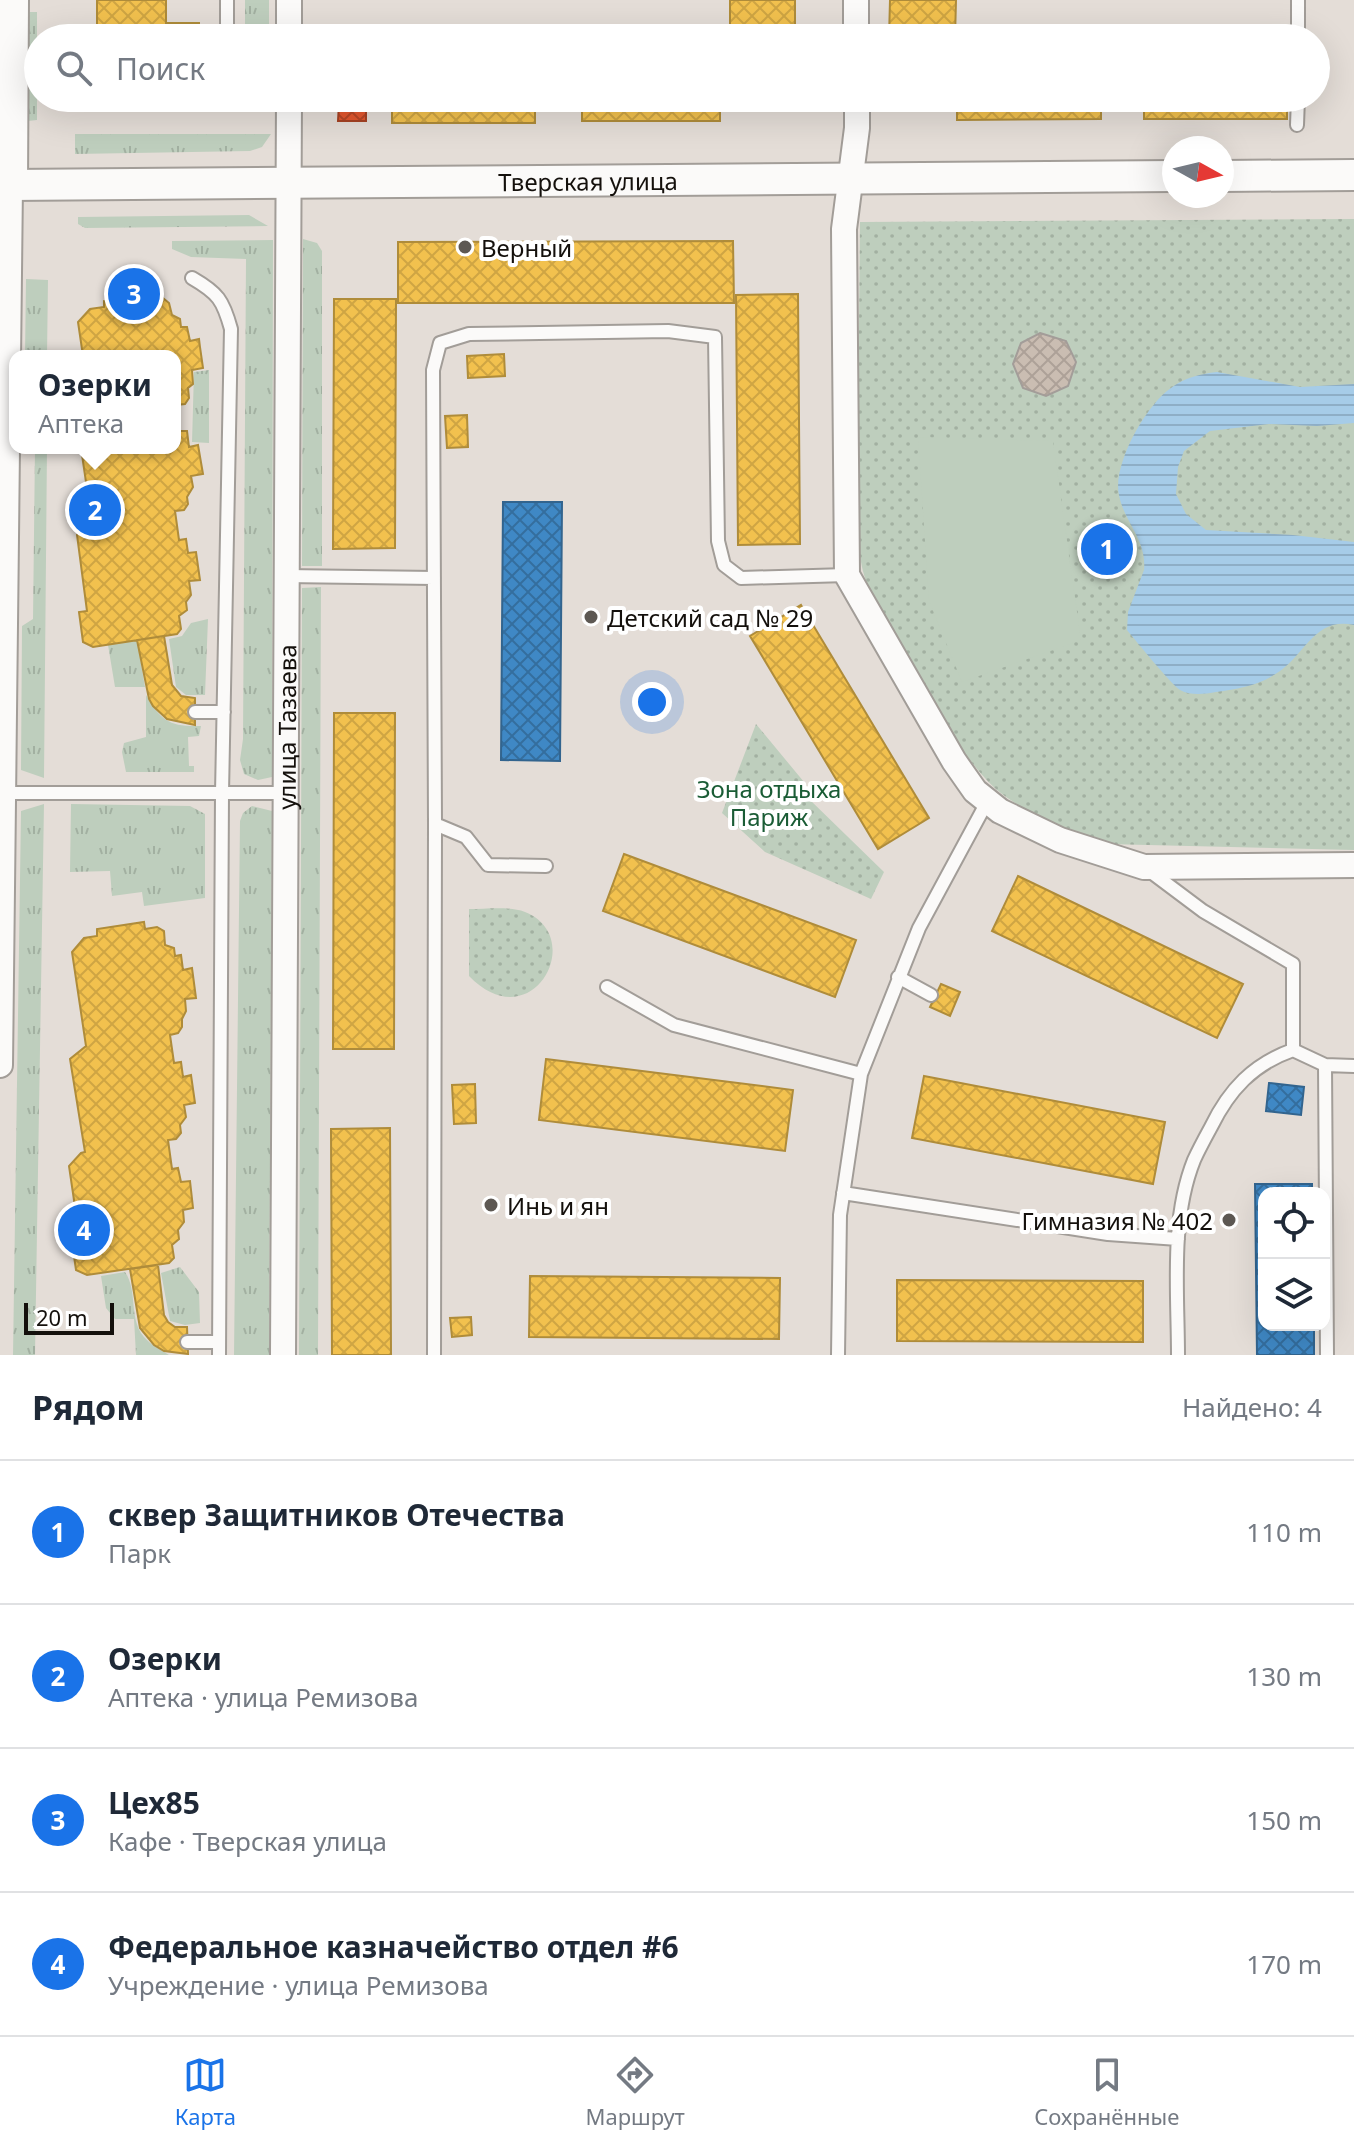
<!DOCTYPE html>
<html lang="ru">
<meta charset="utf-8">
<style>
:root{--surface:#fff;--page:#f2f2f3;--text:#1f2937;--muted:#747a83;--line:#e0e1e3;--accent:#1a73e8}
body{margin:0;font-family:"Noto Sans",sans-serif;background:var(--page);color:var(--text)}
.controls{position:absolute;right:24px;bottom:24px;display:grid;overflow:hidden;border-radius:16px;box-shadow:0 8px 32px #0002}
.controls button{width:72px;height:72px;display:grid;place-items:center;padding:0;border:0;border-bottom:2px solid var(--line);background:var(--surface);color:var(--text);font:40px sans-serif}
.compass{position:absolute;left:1162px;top:136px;width:72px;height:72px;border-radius:50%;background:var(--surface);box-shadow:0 8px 32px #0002;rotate:98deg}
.scale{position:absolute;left:24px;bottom:20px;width:90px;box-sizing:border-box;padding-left:8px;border:4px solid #14100c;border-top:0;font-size:22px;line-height:28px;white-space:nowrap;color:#14100c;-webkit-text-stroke:6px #fff;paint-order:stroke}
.you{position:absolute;left:652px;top:702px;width:28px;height:28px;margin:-20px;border:6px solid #fff;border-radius:50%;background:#1a73e8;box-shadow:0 0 0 12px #1a73e833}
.badge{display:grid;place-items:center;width:52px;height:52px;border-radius:50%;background:var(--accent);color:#fff;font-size:26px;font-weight:700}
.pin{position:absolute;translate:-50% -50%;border:4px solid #fff;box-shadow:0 2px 8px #0006}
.popup{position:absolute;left:9px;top:350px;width:172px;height:104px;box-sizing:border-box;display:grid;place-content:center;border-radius:16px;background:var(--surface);filter:drop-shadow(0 2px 6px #0005);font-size:26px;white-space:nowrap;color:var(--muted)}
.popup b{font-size:30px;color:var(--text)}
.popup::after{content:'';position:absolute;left:50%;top:100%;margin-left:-16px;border:16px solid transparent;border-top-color:var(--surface)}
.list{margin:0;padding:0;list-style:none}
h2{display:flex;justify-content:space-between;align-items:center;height:104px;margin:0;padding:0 32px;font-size:34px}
h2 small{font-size:26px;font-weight:400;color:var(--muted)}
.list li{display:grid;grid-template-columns:52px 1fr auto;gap:24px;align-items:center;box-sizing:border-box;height:144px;padding:0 32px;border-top:2px solid var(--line)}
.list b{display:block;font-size:30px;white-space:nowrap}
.list p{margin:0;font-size:26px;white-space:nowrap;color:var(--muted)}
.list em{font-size:26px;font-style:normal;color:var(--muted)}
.icon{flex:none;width:44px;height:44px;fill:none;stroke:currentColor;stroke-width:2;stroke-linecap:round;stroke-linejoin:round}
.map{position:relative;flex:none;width:1354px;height:1355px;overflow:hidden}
.search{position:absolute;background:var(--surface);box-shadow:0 8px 32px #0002;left:24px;right:24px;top:24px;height:88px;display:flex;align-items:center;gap:20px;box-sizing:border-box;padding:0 28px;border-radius:44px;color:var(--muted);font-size:30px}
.sheet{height:680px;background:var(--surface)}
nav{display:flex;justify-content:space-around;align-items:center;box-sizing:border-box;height:112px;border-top:2px solid var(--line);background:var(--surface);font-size:22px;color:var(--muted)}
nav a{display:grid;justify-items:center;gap:4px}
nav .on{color:var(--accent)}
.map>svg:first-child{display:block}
</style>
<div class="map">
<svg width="1354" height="1355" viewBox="0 0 1354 1355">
<defs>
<pattern id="grass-tufts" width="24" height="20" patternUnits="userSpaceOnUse" patternTransform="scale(2)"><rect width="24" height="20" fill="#becebd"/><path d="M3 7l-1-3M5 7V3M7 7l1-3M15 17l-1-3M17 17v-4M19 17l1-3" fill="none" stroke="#a2b0a1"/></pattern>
<pattern id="park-dots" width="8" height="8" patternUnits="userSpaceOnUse" patternTransform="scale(2)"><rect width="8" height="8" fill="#becebd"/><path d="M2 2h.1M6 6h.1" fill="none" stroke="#a2b0a1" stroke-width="1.8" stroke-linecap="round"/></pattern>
<pattern id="water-rules" width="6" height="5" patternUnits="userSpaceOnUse" patternTransform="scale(2)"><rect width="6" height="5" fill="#a6cce8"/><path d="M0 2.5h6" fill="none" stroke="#8eaec6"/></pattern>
<pattern id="homes-cross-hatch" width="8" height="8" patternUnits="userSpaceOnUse" patternTransform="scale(2)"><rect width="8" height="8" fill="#f2c14e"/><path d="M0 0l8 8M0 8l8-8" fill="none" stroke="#cfa543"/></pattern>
<pattern id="shops-cross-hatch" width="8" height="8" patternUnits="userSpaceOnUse" patternTransform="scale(2)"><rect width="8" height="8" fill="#e4572e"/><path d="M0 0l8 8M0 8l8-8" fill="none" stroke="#b84726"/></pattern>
<pattern id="schools-cross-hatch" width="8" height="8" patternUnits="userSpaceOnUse" patternTransform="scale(2)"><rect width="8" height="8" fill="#3f88c5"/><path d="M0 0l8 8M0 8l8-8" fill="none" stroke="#346e9e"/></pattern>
<pattern id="building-cross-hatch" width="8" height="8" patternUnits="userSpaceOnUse" patternTransform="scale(2)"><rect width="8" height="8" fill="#cabdb2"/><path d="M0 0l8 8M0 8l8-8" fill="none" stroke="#ada198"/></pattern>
</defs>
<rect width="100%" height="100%" fill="#e4ddd7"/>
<path fill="url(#grass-tufts)" d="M245 0H269V38H245Z
M28 12H37V120L28 121Z
M81 98H177V102H202L203 110H95L91 109Z
M75 134H271L262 147 250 151 75 154Z
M249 215 268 226 85 228 78 224V217Z
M303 239 317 243 322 251V566H302Z
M273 240 272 777 258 780 244 774 240 760 243 739 246 259 191 257 172 249V241Z
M26 279 48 280 47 356H25Z
M209 370V443L192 442 194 372Z
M35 448H47L44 778 21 770 22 626 33 619Z
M321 587 318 1355H299L302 588Z
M208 619 205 695H186L176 687 169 639 182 636 191 623Z
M137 640 145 687H115L108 645Z
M146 695C161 721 170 727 201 726L199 736 188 737 189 766H194V772H126L122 752 124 743 146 737Z
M44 804 35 1355H13L21 811Z
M71 804 190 806 205 814V898L144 906 142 892 112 896 110 871 70 872Z
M252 806 272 811 269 1355H234L240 821 243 813Z
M180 1267 199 1292 200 1323 185 1325 170 1321 161 1273Z
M125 1272C139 1292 127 1322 147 1340 153 1346 162 1350 169 1355H136L134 1319H115L106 1308 101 1276Z"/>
<path fill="url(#park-dots)" d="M1354 219V850L1106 844C1069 832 1028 815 997 790 959 758 872 616 862 567 859 555 859 543 857 531L860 222Z
M756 724 804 782 809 799 884 872 871 899 765 852 722 813Z
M469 909C487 909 509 906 525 912 588 937 532 1041 469 976Z"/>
<path fill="#becebd" d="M918 437 1053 441 1081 640 962 682 929 601Z"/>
<path fill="url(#water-rules)" d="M1217 372 1300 387 1354 384V423L1317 426 1269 424 1210 431 1184 451 1178 467 1176 494 1186 514 1206 530 1293 535 1354 542V625C1315 617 1306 653 1280 671 1261 685 1239 689 1216 692 1205 694 1191 696 1180 690 1171 684 1136 641 1127 630L1128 612 1144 570C1147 540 1124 522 1119 495 1112 465 1146 405 1171 388 1184 378 1200 374 1217 372Z"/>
<path fill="url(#homes-cross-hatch)" stroke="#af8c3a" stroke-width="2" d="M97 0H166V23H199V38H97Z
M730 0H795V34L730 35Z
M890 0H956L955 38H889Z
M392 98H535V123H392Z
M582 98H720V121H582Z
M957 98H1101V119L957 120Z
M1144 98H1287V119H1144Z
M733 241 734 303H398V242Z
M151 289 152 300 163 298 169 303 172 315 180 319 181 327H187L190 341 199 339 200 347 203 368 192 370 193 384 188 388 189 398 185 404 176 405 180 431H187L189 447 198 445 203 474 191 476 193 487 187 497 188 504 184 510 175 511 179 540 186 539 188 553 196 552 200 580 189 581 191 595 186 602 187 610 179 616 181 629 177 634 93 647 83 642 79 612 87 611 77 535 92 523 81 448H175V356H83L78 322 90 309 104 307V301L119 298V293Z
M798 294 800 544 738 545 736 295Z
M334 299H396L395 548 333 549Z
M504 354 505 376 468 378 467 356Z
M467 415 468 447 447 448 445 416Z
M801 605 929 818 878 849 750 636Z
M164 636 172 685 181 696 195 698V725L167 719 153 706 149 699 137 640Z
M334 713H395L394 1049H333Z
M624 854 856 940 835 997 603 911Z
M1018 876 1243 984 1217 1038 992 931Z
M144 922 145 929 157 927 164 931 165 945 174 948 175 956 181 955 183 970 192 968 196 998 185 999 186 1011 182 1019V1027L178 1033 170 1035 174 1063 181 1062 183 1077 191 1075 195 1103 184 1105 186 1117 180 1125 181 1133 176 1139 168 1140 172 1169 178 1168 181 1182 190 1181 193 1208 183 1210 184 1222 178 1230 179 1239 172 1245 174 1258 169 1263 87 1275 76 1270 72 1242 80 1241 69 1166 81 1153 85 1152 70 1059 86 1046 72 952 84 938 97 936V929Z
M941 984 960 992 950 1016 930 1007Z
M546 1059 793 1090 785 1151 539 1120Z
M924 1076 1165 1122 1153 1184 912 1138Z
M475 1084 476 1123 454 1124 452 1085Z
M390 1128 391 1355H332L331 1129Z
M158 1265 164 1315 168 1322 175 1327H187L188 1354 164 1351 154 1345 140 1328 130 1269Z
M530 1276 780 1278 779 1339 529 1337Z
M897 1280 1143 1281V1342L897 1341Z
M471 1317 472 1335 452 1337 450 1318Z"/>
<path fill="url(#shops-cross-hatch)" stroke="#a64224" stroke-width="2" d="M339 103H366V121H338Z"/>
<path fill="url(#schools-cross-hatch)" stroke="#32648e" stroke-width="2" d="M503 502H562L560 761 501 760Z
M1269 1083 1304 1087 1301 1115 1266 1111Z
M1255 1184H1312V1193H1264V1325H1314V1355H1257Z"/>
<path fill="url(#building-cross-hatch)" stroke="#a39d99" stroke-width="2" d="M1040 333 1066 341 1076 362 1068 386 1046 396 1023 388 1013 364 1021 343Z"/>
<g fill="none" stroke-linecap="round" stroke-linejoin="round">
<g stroke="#a29d98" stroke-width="16">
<path id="service" d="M227 38V0
M1298 38V0
M1297 125 1298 98
M192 278C218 293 223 300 231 329L222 793 219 1355
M285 576 434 578
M195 712H224
M0 793H285
M435 824 466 837 488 865 546 866
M1147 869 1203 911 1293 964V1050
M898 977 931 995
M607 987 674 1025 861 1074
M1325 1065 1327 1355
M843 1193 1108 1234 1178 1239
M187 1342H219
M434 1355 435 824 433 370 440 343 469 334 668 331 715 337 718 541 724 565 741 578 847 575
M838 1355 840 1215 861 1074 919 928 987 802
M1178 1355C1178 1292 1170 1220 1194 1160 1199 1149 1205 1138 1211 1127 1229 1090 1253 1064 1293 1050L1325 1065 1354 1066"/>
</g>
<g stroke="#a29d98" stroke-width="28">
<g id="minor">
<path d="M856 0V38"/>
<path d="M289 38V0"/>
<path d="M857 98V128L844 229 847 575 954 761 975 791 1000 811 1060 840 1144 867 1354 865"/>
<path d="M0 1065 10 185"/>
<path id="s1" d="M283 1355 289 98"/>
</g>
</g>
<g stroke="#a29d98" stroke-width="34">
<g id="tertiary">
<path d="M1222 176 1354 175"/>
<path id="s2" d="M10 185 1174 176"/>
</g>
</g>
<g stroke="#a29d98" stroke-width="38">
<path id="secondary" d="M0 184 10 185 11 0"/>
</g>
<use href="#service" stroke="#fbfaf9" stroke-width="12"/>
<use href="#minor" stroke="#fbfaf9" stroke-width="24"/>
<use href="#tertiary" stroke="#fbfaf9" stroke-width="30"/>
<use href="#secondary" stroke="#fbfaf9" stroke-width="34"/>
</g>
<g fill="#5d5853" stroke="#fff" stroke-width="3">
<circle cx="465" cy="247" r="8"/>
<circle cx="591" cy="617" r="8"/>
<circle cx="491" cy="1205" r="8"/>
<circle cx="1229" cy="1220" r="8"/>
</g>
<g text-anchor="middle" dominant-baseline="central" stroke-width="8" stroke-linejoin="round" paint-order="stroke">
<g font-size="24" fill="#14100c" stroke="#fff">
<text stroke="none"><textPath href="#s2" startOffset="578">Тверская улица</textPath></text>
<text stroke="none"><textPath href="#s1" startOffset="628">улица Тазаева</textPath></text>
</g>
<g font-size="24" fill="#14100c" stroke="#fff" text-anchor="start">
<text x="481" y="247">Верный</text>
<text x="607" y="617">Детский сад № 29</text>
<text x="507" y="1205">Инь и ян</text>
<text x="1213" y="1220" text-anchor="end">Гимназия № 402</text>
</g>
<g font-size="24" fill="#1a5c35" stroke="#fff">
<text x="769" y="788">Зона отдыха<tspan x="769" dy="28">Париж</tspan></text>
</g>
</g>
</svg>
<div class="controls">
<button><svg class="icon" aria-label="locate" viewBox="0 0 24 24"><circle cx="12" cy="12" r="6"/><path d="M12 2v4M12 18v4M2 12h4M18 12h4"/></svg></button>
<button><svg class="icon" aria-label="layers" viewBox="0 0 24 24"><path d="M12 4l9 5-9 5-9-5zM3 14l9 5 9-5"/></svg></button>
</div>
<svg class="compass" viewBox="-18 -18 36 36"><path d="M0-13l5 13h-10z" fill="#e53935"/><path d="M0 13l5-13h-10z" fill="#747a83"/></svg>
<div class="scale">20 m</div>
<div class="you"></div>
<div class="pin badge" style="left:1107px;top:549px">1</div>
<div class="pin badge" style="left:95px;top:510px">2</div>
<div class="popup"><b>Озерки</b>Аптека</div>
<div class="pin badge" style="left:134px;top:294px">3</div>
<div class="pin badge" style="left:84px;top:1230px">4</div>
<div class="search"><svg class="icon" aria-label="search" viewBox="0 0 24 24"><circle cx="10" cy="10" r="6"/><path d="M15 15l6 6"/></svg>Поиск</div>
</div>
<section class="sheet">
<h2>Рядом<small>Найдено: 4</small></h2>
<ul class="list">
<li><span class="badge">1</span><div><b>сквер Защитников Отечества</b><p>Парк</p></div><em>110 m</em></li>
<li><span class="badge">2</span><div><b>Озерки</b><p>Аптека · улица Ремизова</p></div><em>130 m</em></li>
<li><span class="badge">3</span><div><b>Цех85</b><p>Кафе · Тверская улица</p></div><em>150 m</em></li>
<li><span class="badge">4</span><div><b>Федеральное казначейство отдел #6</b><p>Учреждение · улица Ремизова</p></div><em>170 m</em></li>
</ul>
</section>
<nav>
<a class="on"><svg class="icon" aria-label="map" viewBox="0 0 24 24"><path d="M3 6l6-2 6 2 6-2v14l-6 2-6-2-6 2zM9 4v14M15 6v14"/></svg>Карта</a>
<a><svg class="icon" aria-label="directions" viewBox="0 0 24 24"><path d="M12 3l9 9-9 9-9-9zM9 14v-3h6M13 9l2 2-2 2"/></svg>Маршрут</a>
<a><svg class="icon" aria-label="saved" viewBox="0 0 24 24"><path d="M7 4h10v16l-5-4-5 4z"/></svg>Сохранённые</a>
</nav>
